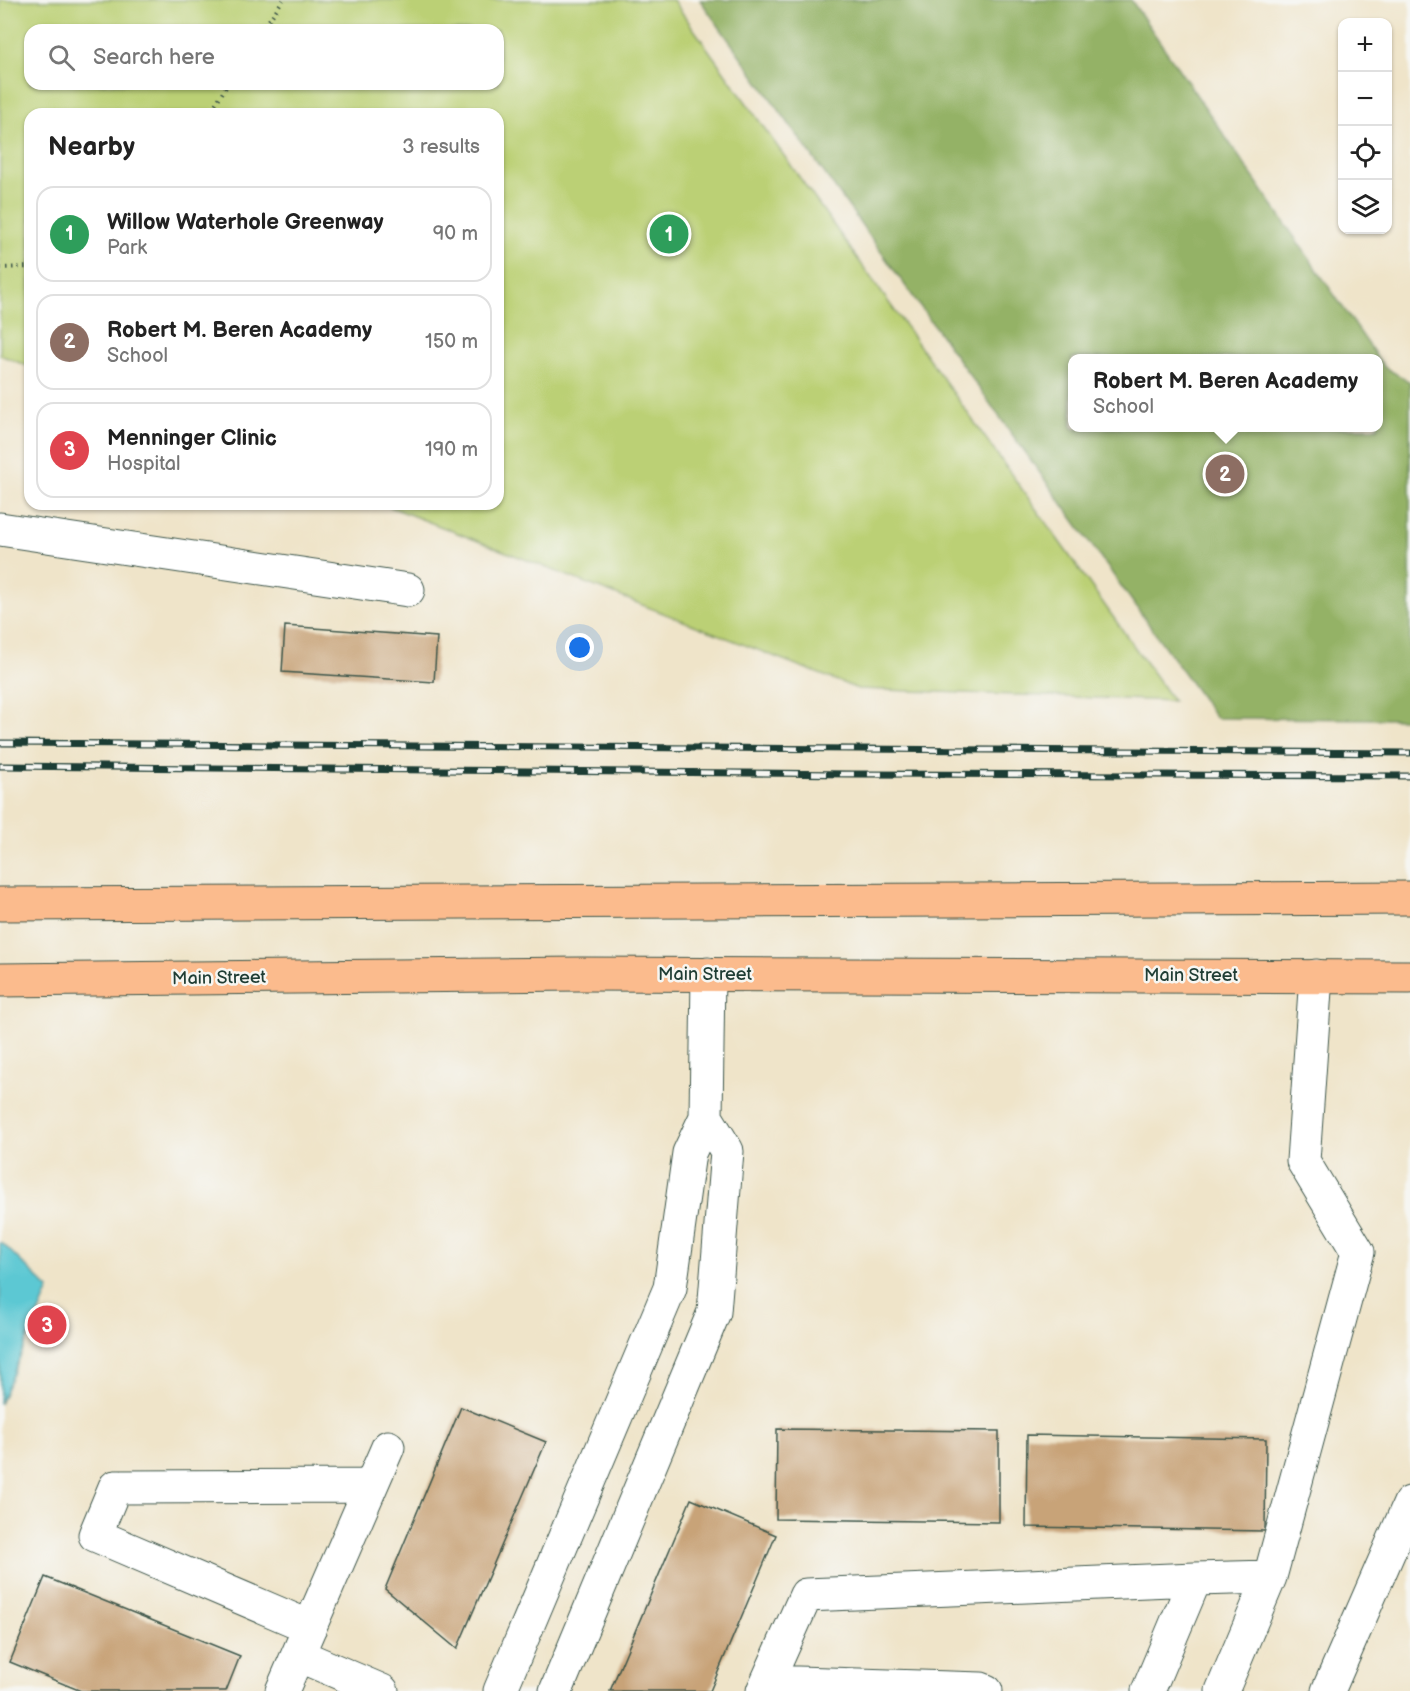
<!DOCTYPE html>
<meta charset="utf-8">
<style>
:root{--surface:#fff;--page:#f2f2f2;--text:#222;--muted:#767676;--line:#e0e0e0;--accent:#db2777}
body{margin:0;font-family:"Balsamiq Sans",sans-serif;background:var(--page);color:var(--text)}
.controls{position:absolute;right:18px;top:18px;display:grid;overflow:hidden;border-radius:12px;box-shadow:0 2px 4px #0004}
.controls button{width:54px;height:54px;display:grid;place-items:center;padding:0;border:0;border-bottom:2px solid var(--line);background:var(--surface);color:var(--text);font:30px sans-serif}
.you{position:absolute;left:580px;top:648px;width:21px;height:21px;margin:-15px;border:4px solid #fff;border-radius:50%;background:#1a73e8;box-shadow:0 0 0 9px #1a73e833}
.badge{display:grid;place-items:center;width:39px;height:39px;border-radius:50%;background:var(--accent);color:#fff;font-size:20px;font-weight:700}
.pin{position:absolute;translate:-50% -50%;border:3px solid #fff;box-shadow:0 2px 6px #0006}
.popup{position:absolute;left:1068px;top:354px;width:315px;height:78px;box-sizing:border-box;display:grid;place-content:center;border-radius:12px;background:var(--surface);filter:drop-shadow(0 2px 4px #0005);font-size:20px;white-space:nowrap;color:var(--muted)}
.popup b{font-size:22px;color:var(--text)}
.popup::after{content:'';position:absolute;left:50%;top:100%;margin-left:-12px;border:12px solid transparent;border-top-color:var(--surface)}
.list{margin:0;padding:0;list-style:none}
h2{display:flex;justify-content:space-between;align-items:center;height:78px;margin:0;padding:0 24px;font-size:26px}
h2 small{font-size:20px;font-weight:400;color:var(--muted)}
.list li{display:grid;grid-template-columns:39px 1fr auto;gap:18px;align-items:center;box-sizing:border-box;height:96px;margin:0 12px 12px;padding:0 12px;border:2px solid var(--line);border-radius:18px}
.list b{display:block;font-size:22px;white-space:nowrap}
.list p{margin:0;font-size:20px;white-space:nowrap;color:var(--muted)}
.list em{font-size:20px;font-style:normal;color:var(--muted)}
.icon{flex:none;width:33px;height:33px;fill:none;stroke:currentColor;stroke-width:2;stroke-linecap:round;stroke-linejoin:round}
.map{position:relative;flex:none;width:1410px;height:1691px;overflow:hidden}
.search{position:absolute;background:var(--surface);box-shadow:0 2px 4px #0004;left:24px;top:24px;width:480px;height:66px;display:flex;align-items:center;gap:15px;box-sizing:border-box;padding:0 21px;border-radius:18px;color:var(--muted);font-size:22px}
.panel{position:absolute;background:var(--surface);box-shadow:0 2px 4px #0004;left:24px;top:108px;width:480px;height:402px;border-radius:18px}
.map>svg:first-child{display:block}
</style>
<div class="map">
<svg width="1410" height="1691" viewBox="0 0 1410 1691">
<rect width="100%" height="100%" fill="#f6f6f2"/>
<filter id="ink" filterUnits="userSpaceOnUse"><feTurbulence type="fractalNoise" baseFrequency=".0167" numOctaves="2"/><feDisplacementMap in="SourceGraphic" scale="12" xChannelSelector="R" yChannelSelector="G"/><feConvolveMatrix kernelMatrix="1 2 1 2 8 2 1 2 1" color-interpolation-filters="sRGB"/></filter>
<filter id="wash" filterUnits="userSpaceOnUse"><feTurbulence type="fractalNoise" baseFrequency=".008" numOctaves="4" result="noise"/><feDisplacementMap in="SourceGraphic" scale="24" xChannelSelector="R" yChannelSelector="G"/><feGaussianBlur stdDeviation="1.35" result="paint"/><feColorMatrix in="noise" values="0 0 0 0 0 0 0 0 0 0 0 0 0 0 0 0 0 1.4 0 .05"/><feComposite in="paint" operator="in"/></filter>
<g filter="url(#wash)">
<rect width="100%" height="100%" fill="#efe4c9"/>
<path fill="#bbd074" stroke="#6d8654" stroke-width="1.5" fill-rule="evenodd" d="M0 0H673L1173 701 858 689 383 504H498V114H30V367L0 355ZM30 30H498V84H30Z"/>
<path fill="#94b266" stroke="#5a784d" stroke-width="1.5" fill-rule="evenodd" d="M700 0H1131L1384 367 1410 382V719L1216 718ZM1072 358H1378V428H1072Z"/>
<path fill="#5cc8d3" stroke="#3e8284" stroke-width="1.5" d="M1 1242 49 1289 0 1404V1243Z"/>
<g id="blocks">
<path fill="#c8a378" d="M285 626 437 637 434 682 282 672Z
M461 1407 546 1442 457 1649 385 1589Z
M777 1429 999 1431V1522L776 1519Z
M1027 1435 1266 1439 1265 1531 1026 1527Z
M691 1499 776 1535 710 1691H610Z
M45 1577 240 1656 226 1691H81L10 1662Z"/>
</g>
</g>
<g filter="url(#ink)">
<use href="#blocks" fill-opacity="0" stroke="#3e564a" stroke-width="1.5"/>
<g fill="none" stroke-linecap="round" stroke-linejoin="round">
<g stroke="#3e564a" stroke-width="35">
<path id="minor" d="M0 529 408 590
M310 1627 95 1535 115 1487 371 1486
M298 1655 382 1691
M767 1682 981 1689 986 1691
M282 1691 388 1447
M500 1691 670 1288 689 1153 706 1117 708 974
M556 1691 714 1312 727 1151 706 1117
M763 1691 806 1595 1195 1579 1270 1577
M1148 1691 1195 1579
M1222 1691 1270 1577 1358 1252 1303 1161 1316 976
M1328 1691 1410 1503"/>
</g>
<g stroke="#3e564a" stroke-width="35">
<path id="highway" d="M0 904 1410 898
M0 980 580 974 1410 977"/>
</g>
<path stroke="#3e564a" stroke-width="4" stroke-dasharray="1.5 4.5" stroke-linecap="butt" d="M262 30 283 0
M209 114 228 84
M0 268 30 267"/>
<use href="#minor" stroke="#fff" stroke-width="33"/>
<use href="#highway" stroke="#fbbb8d" stroke-width="33"/>
<g stroke="#1f3d34" stroke-width="7">
<path id="rail" d="M0 743 1410 753
M0 766 852 774 1410 776"/>
</g>
<use href="#rail" stroke="#f6f6f2" stroke-width="4.5" stroke-dasharray="14" stroke-linecap="butt"/>
</g>
</g>
<g text-anchor="middle" dominant-baseline="central" stroke-width="5" stroke-linejoin="round" paint-order="stroke">
<g font-size="18" fill="#1f3d34" stroke="#f6f6f2">
<text x="705" y="974">Main Street</text>
<text x="1191" y="975">Main Street</text>
<text transform="translate(219 978) rotate(-1)">Main Street</text>
</g>
</g>
</svg>
<div class="controls">
<button>+</button>
<button>−</button>
<button><svg class="icon" aria-label="locate" viewBox="0 0 24 24"><circle cx="12" cy="12" r="6"/><path d="M12 2v4M12 18v4M2 12h4M18 12h4"/></svg></button>
<button><svg class="icon" aria-label="layers" viewBox="0 0 24 24"><path d="M12 4l9 5-9 5-9-5zM3 14l9 5 9-5"/></svg></button>
</div>
<div class="you"></div>
<div class="pin badge" style="left:669px;top:234px;background:#2e9e5b">1</div>
<div class="pin badge" style="left:1225px;top:474px;background:#8d6e63">2</div>
<div class="popup"><b>Robert M. Beren Academy</b>School</div>
<div class="pin badge" style="left:47px;top:1325px;background:#e0444e">3</div>
<div class="search"><svg class="icon" aria-label="search" viewBox="0 0 24 24"><circle cx="10" cy="10" r="6"/><path d="M15 15l6 6"/></svg>Search here</div>
<section class="panel">
<h2>Nearby<small>3 results</small></h2>
<ul class="list">
<li><span class="badge" style="background:#2e9e5b">1</span><div><b>Willow Waterhole Greenway</b><p>Park</p></div><em>90 m</em></li>
<li><span class="badge" style="background:#8d6e63">2</span><div><b>Robert M. Beren Academy</b><p>School</p></div><em>150 m</em></li>
<li><span class="badge" style="background:#e0444e">3</span><div><b>Menninger Clinic</b><p>Hospital</p></div><em>190 m</em></li>
</ul>
</section>
</div>
